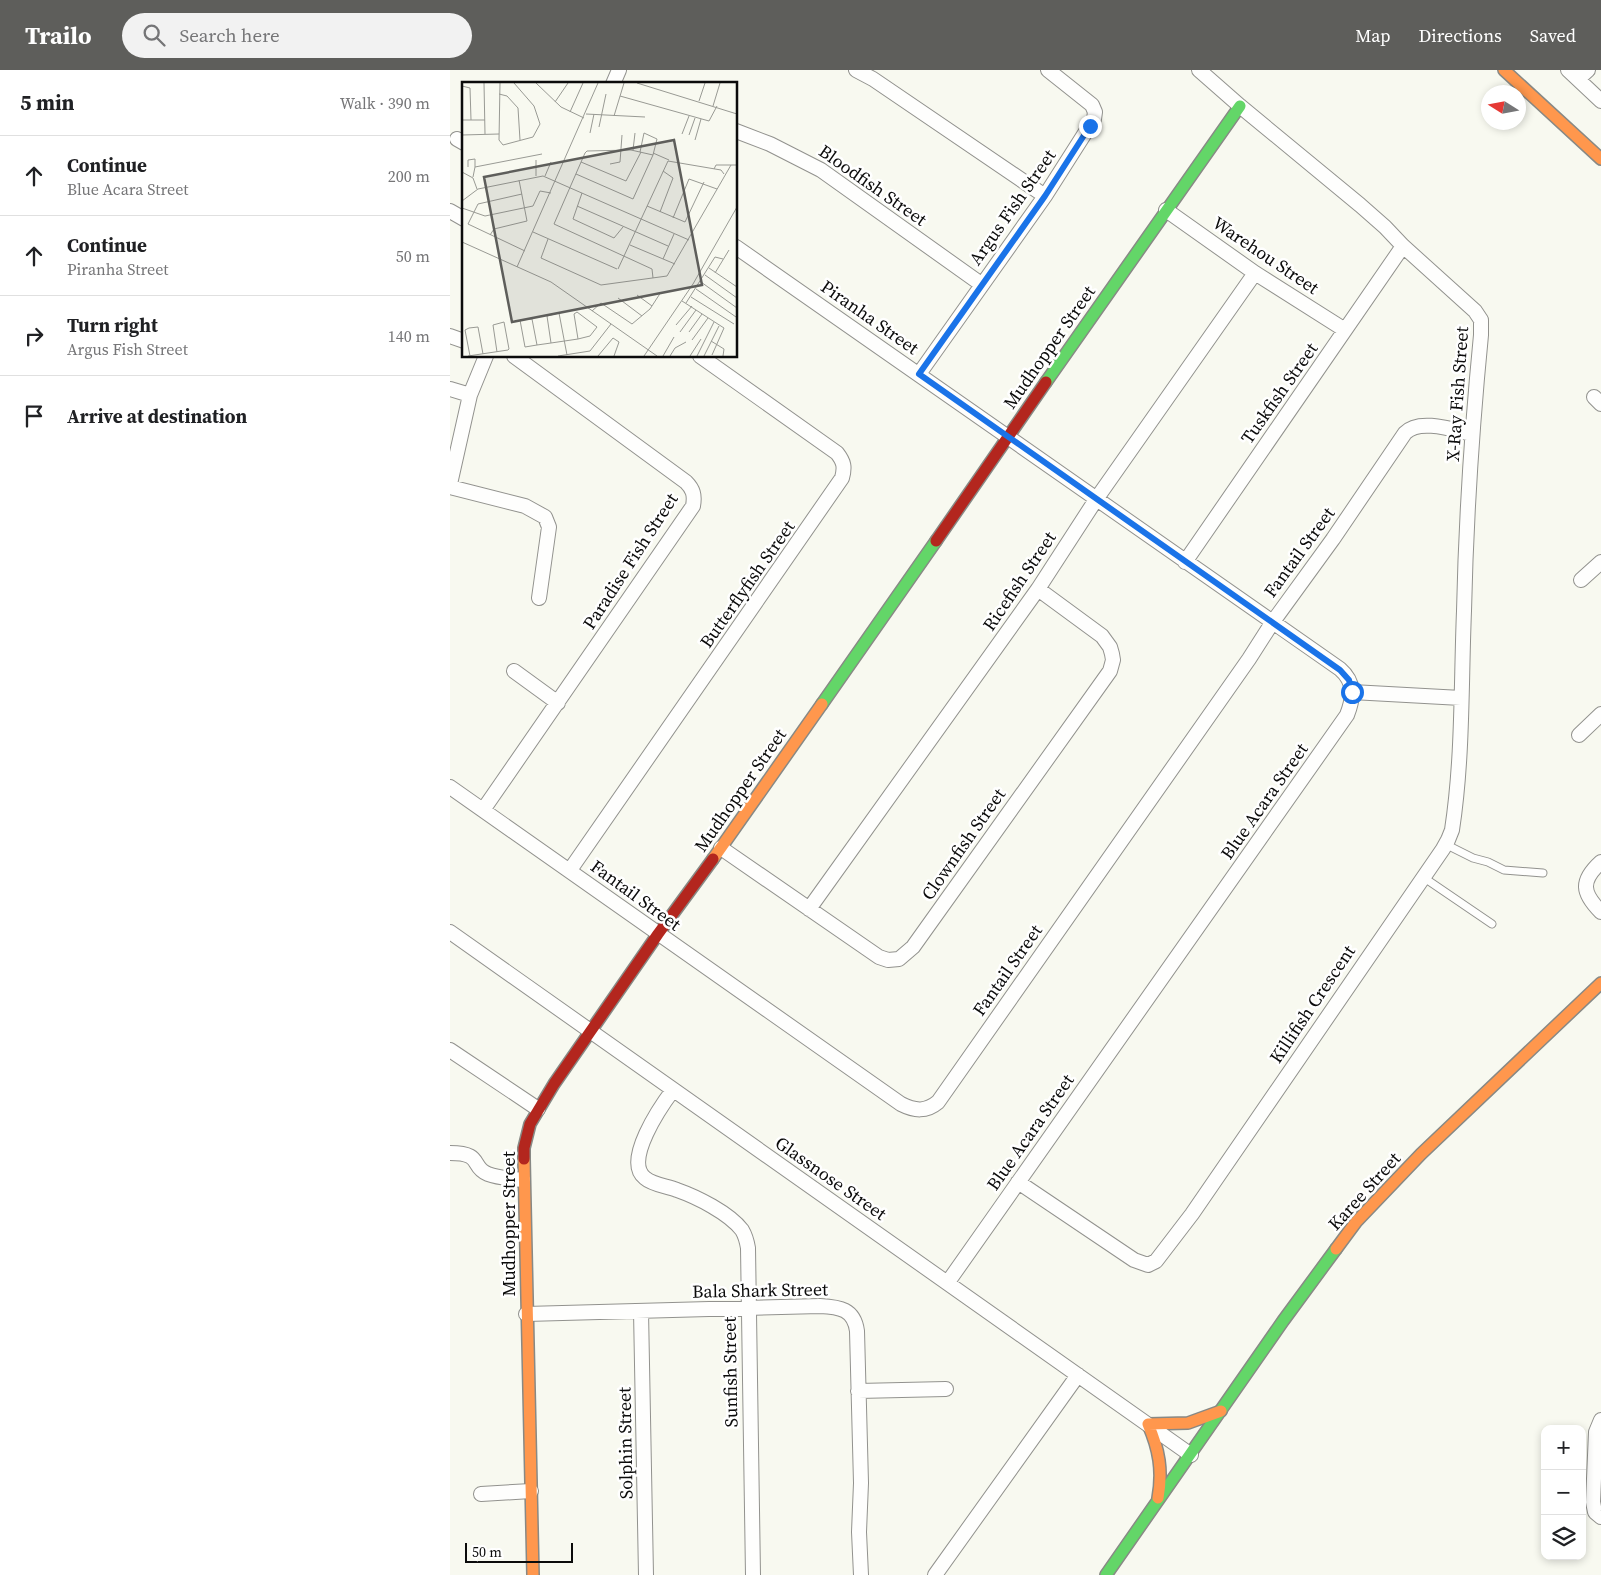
<!DOCTYPE html>
<meta charset="utf-8">
<style>
:root{--surface:#fff;--page:#f2f2f2;--text:#202124;--muted:#757577;--line:#e0e0e0;--accent:#5e5e5b}
body{margin:0;font-family:"Source Serif 4",serif;background:var(--page);color:var(--text)}
.controls{position:absolute;right:15px;bottom:15px;display:grid;overflow:hidden;border-radius:10px;box-shadow:0 2px 8px #0003}
.controls button{width:45px;height:45px;display:grid;place-items:center;padding:0;border:0;border-bottom:1px solid var(--line);background:var(--surface);color:var(--text);font:25px sans-serif}
.compass{position:absolute;left:1031px;top:15px;width:45px;height:45px;border-radius:50%;background:var(--surface);box-shadow:0 2px 8px #0003;rotate:281deg}
.scale{position:absolute;left:15px;bottom:12px;width:108px;box-sizing:border-box;padding-left:5px;border:2px solid #0b0b0b;border-top:0;font-size:14px;line-height:18px;white-space:nowrap;color:#0b0b0b;-webkit-text-stroke:4px #fff;paint-order:stroke}
.stop{position:absolute;width:15px;height:15px;margin:-11px;border:4px solid #1a73e8;border-radius:50%;background:#fff}
.stop.end{background:#1a73e8;border-color:#fff;box-shadow:0 1px 5px #0008}
.list{margin:0;padding:0;list-style:none}
h2{display:flex;justify-content:space-between;align-items:center;height:65px;margin:0;padding:0 20px;font-size:21px}
h2 small{font-size:16px;font-weight:400;color:var(--muted)}
.list li{display:grid;grid-template-columns:32px 1fr auto;gap:15px;align-items:center;box-sizing:border-box;height:80px;padding:0 20px;border-top:1px solid var(--line)}
.list b{display:block;font-size:19px;white-space:nowrap}
.list p{margin:0;font-size:16px;white-space:nowrap;color:var(--muted)}
.list em{font-size:16px;font-style:normal;color:var(--muted)}
.icon{flex:none;width:28px;height:28px;fill:none;stroke:currentColor;stroke-width:2;stroke-linecap:round;stroke-linejoin:round}
.map{position:relative;flex:none;width:1151px;height:1505px;overflow:hidden}
header{display:flex;align-items:center;gap:30px;box-sizing:border-box;height:70px;padding:0 25px;background:var(--accent);color:#fff}
header strong{font-size:24px}
nav{display:flex;gap:28px;margin-inline-start:auto;font-size:18px}
.search{width:350px;height:45px;background:var(--page);display:flex;align-items:center;gap:12px;box-sizing:border-box;padding:0 18px;border-radius:28px;color:var(--muted);font-size:19px}
main{display:flex}
aside{flex:1;background:var(--surface)}
.map>svg:first-child{display:block}
</style>
<header>
<strong>Trailo</strong>
<div class="search"><svg class="icon" aria-label="search" viewBox="0 0 24 24"><circle cx="10" cy="10" r="6"/><path d="M15 15l6 6"/></svg>Search here</div>
<nav><a>Map</a><a>Directions</a><a>Saved</a></nav>
</header>
<main>
<aside>
<h2>5 min<small>Walk · 390 m</small></h2>
<ul class="list">
<li><svg class="icon" aria-label="ahead" viewBox="0 0 24 24"><path d="M12 20V5M6 11l6-6 6 6"/></svg><div><b>Continue</b><p>Blue Acara Street</p></div><em>200 m</em></li>
<li><svg class="icon" aria-label="ahead" viewBox="0 0 24 24"><path d="M12 20V5M6 11l6-6 6 6"/></svg><div><b>Continue</b><p>Piranha Street</p></div><em>50 m</em></li>
<li><svg class="icon" aria-label="right" viewBox="0 0 24 24"><path d="M7 20v-9h11M14 6l5 5-5 5"/></svg><div><b>Turn right</b><p>Argus Fish Street</p></div><em>140 m</em></li>
<li><svg class="icon" aria-label="arrive" viewBox="0 0 24 24"><path d="M6 21V4h12l-3 4 3 4H6"/></svg><div><b>Arrive at destination</b></div></li>
</ul>
</aside>
<div class="map">
<svg width="1151" height="1505" viewBox="0 0 1151 1505">
<rect width="100%" height="100%" fill="#f8f9f0"/>
<g fill="none" stroke-linecap="round" stroke-linejoin="round">
<g stroke="#92928e" stroke-width="9">
<path id="lane" d="M995 774 1023 788 1038 792 1054 800 1093 803
M973 807 1042 854"/>
</g>
<g stroke="#92928e" stroke-width="16">
<path id="street" d="M406 0 423 9 595 126
M1118 0 1151 31
M1128 9 1138 0
M163 14 169 0
M286 61 320 74 371 100 531 214
M7 69 14 73
M716 140 805 203 895 260
M0 141 14 149
M286 177 890 599C905 612 904 627 897 645L498 1212
M0 266 14 271
M469 304 595 126 644 49 645 42 642 35 598 0
M0 319 20 325
M1144 327 1151 334
M0 414 20 325 36 286
M0 417 75 436 95 447 99 457 89 528
M735 492 953 176
M1131 510 1151 492
M64 601 108 633
M902 622 1011 628
M1129 665 1151 644
M0 717 451 1034C465 1041 476 1042 488 1032L799 589 822 553 883 469 955 363C969 348 1004 360 1022 364
M33 740 243 436C245 425 243 419 236 412L64 286
M271 778 429 887 438 890 449 889 463 877 660 601 663 590 662 584 660 577 652 566 588 519
M1151 792C1130 811 1132 823 1151 842
M120 800 392 408C395 397 394 392 387 383L250 286
M359 839 588 519 647 428 805 203
M0 862 741 1385
M0 980 88 1039
M223 1020C211 1036 173 1091 195 1108 203 1115 217 1116 227 1120 247 1127 279 1143 292 1160 295 1165 297 1172 298 1178L303 1505
M0 1083C34 1083 20 1097 38 1104 49 1108 62 1109 73 1110
M568 1112 684 1190 698 1195 706 1191 742 1144 993 779 998 770 1002 760C1013 688 1011 614 1014 541 1016 449 1022 357 1031 265V250L1025 241 953 176 935 157 910 135 790 36 749 0
M191 1241 196 1505
M76 1244 370 1236C390 1237 404 1239 407 1261L411 1413 409 1462 411 1505
M408 1321 496 1319
M1151 1350 1146 1362 1143 1432 1145 1442 1151 1447
M31 1424 81 1421
M485 1505 628 1305"/>
</g>
<g stroke="#888985" stroke-width="14">
<path id="fast" d="M596 312 790 36
M372 634 486 471
M656 1505 833 1251 886 1179"/>
</g>
<g stroke="#888985" stroke-width="14">
<path id="slow" d="M1054 0 1151 89
M263 789 372 634
M74 1089 83 1505
M886 1179 906 1152 971 1084 1151 913
M708 1428C713 1401 709 1379 698 1354L738 1353 771 1341"/>
</g>
<g stroke="#888985" stroke-width="14">
<path id="jam" d="M486 471 596 312
M74 1089V1078L80 1054 104 1014 208 864 263 789"/>
</g>
<use href="#lane" stroke="#fefefd" stroke-width="7"/>
<use href="#street" stroke="#fefefd" stroke-width="14"/>
<use href="#fast" stroke="#63d668" stroke-width="11"/>
<use href="#slow" stroke="#ff974d" stroke-width="11"/>
<use href="#jam" stroke="#b3261e" stroke-width="11"/>
</g>
<g fill="none" stroke-linecap="round" stroke-linejoin="round">
<path stroke="#1a73e8" stroke-width="6" d="M640 56 595 126 469 304 890 600 899 610 902 622"/>
</g>
<g text-anchor="middle" dominant-baseline="central" stroke-width="5" stroke-linejoin="round" paint-order="stroke">
<g font-size="18" fill="#0b0b0b" stroke="#fff">
<text transform="translate(423 115) rotate(35)">Bloodfish Street</text>
<text transform="translate(562 137) rotate(-55)">Argus Fish Street</text>
<text transform="translate(816 185) rotate(34)">Warehou Street</text>
<text transform="translate(420 247) rotate(35)">Piranha Street</text>
<text transform="translate(599 277) rotate(-55)">Mudhopper Street</text>
<text transform="translate(829 323) rotate(-55)">Tuskfish Street</text>
<text transform="translate(1007 324) rotate(-86)">X-Ray Fish Street</text>
<text transform="translate(849 482) rotate(-54)">Fantail Street</text>
<text transform="translate(180 491) rotate(-57)">Paradise Fish Street</text>
<text transform="translate(569 511) rotate(-56)">Ricefish Street</text>
<text transform="translate(297 514) rotate(-55)">Butterflyfish Street</text>
<text transform="translate(290 720) rotate(-55)">Mudhopper Street</text>
<text transform="translate(814 731) rotate(-55)">Blue Acara Street</text>
<text transform="translate(513 774) rotate(-55)">Clownfish Street</text>
<text transform="translate(186 825) rotate(36)">Fantail Street</text>
<text transform="translate(557 900) rotate(-55)">Fantail Street</text>
<text transform="translate(862 934) rotate(-56)">Killifish Crescent</text>
<text transform="translate(580 1062) rotate(-55)">Blue Acara Street</text>
<text transform="translate(381 1108) rotate(35)">Glassnose Street</text>
<text transform="translate(914 1121) rotate(-48)">Karee Street</text>
<text transform="translate(58 1154) rotate(-90)">Mudhopper Street</text>
<text transform="translate(310 1220) rotate(-1)">Bala Shark Street</text>
<text transform="translate(280 1302) rotate(-91)">Sunfish Street</text>
<text transform="translate(175 1373) rotate(-91)">Solphin Street</text>
</g>
</g>
<g transform="translate(12 12)">
<rect width="275" height="275" fill="#f8f9f0"/>
<path fill="none" stroke="#999a94" stroke-width="1" d="M22 1 23 52M38 1 37 58 41 63 71 55 78 42 72 24 52 1M74 1 99 25 122 36M175 1 275 32M0 4 8 6 9 38M37 12 45 14 56 26 58 58M158 14 247 39 255 24M237 19 243 1M93 20 106 1M251 24 258 1M108 30 121 1M124 32 183 35M152 34 162 1M0 38H23M137 45 144 12M128 51 132 32M220 52 227 34M0 53 37 52M227 53 233 36M233 58 239 37M171 68 173 51M178 70 182 51 195 57 191 73M191 71 207 78M119 80 164 99 179 70M148 82 158 80 160 53M6 85V78L13 77V85M252 87 254 83H275M0 90 11 96 15 107M114 92 171 117 191 73 169 68 125 69 123 71 92 142 190 187 191 196M74 94V78M83 94 89 80M11 95 13 85 80 72M120 111 111 137 152 156 161 145M60 112 16 122 6 142 63 169M0 119 16 107 81 94 227 158M115 124 206 164M185 124 223 140 242 100M0 126 23 134 71 124 78 109 89 111M198 130 211 96 201 89M211 136 227 97 255 107M71 150 155 187M28 153 32 147 65 139 57 98M86 157 79 176 139 203 205 194 269 83M0 160 89 200 195 274M168 163 213 182M201 177 212 152M55 185 136 1M247 186 275 205M156 187 206 79 259 88 262 92M253 191 267 168M243 193 275 216M239 200 275 226M234 207 274 235M175 213 190 224M229 215 272 242M156 216 180 234M220 219 262 246 250 273M224 221 253 175 261 177M130 229 139 221 170 242 188 227 199 210M214 243 230 224M218 250 234 228M227 250 240 232M230 258 246 236M249 259 262 267 261 274M89 261 85 234 97 231 105 273M75 263 70 237 58 238 63 265 75 263 89 261 116 257 128 254 135 245 115 230 112 232 116 257M6 274 46 268 47 267 42 240 31 243 35 270M8 274 3 248 7 246 16 245 21 272M96 274 128 269 149 242M136 274 151 256 157 260 152 274M182 274 231 202 275 125M201 274 212 255M208 274 213 266 224 260M228 274 239 257M235 274 252 240M242 274 257 244"/>
<path fill="#5e5e5b" fill-opacity="0.15" stroke="#5e5e5b" stroke-width="2.5" d="M212 58 240 203 50 240 22 95Z"/>
<rect width="275" height="275" fill="none" stroke="#0b0b0b" stroke-width="2.5"/>
</g>
</svg>
<div class="controls">
<button>+</button>
<button>−</button>
<button><svg class="icon" aria-label="layers" viewBox="0 0 24 24"><path d="M12 4l9 5-9 5-9-5zM3 14l9 5 9-5"/></svg></button>
</div>
<svg class="compass" viewBox="-18 -18 36 36"><path d="M0-13l5 13h-10z" fill="#e53935"/><path d="M0 13l5-13h-10z" fill="#757577"/></svg>
<div class="scale">50 m</div>
<div class="stop" style="left:902px;top:622px"></div>
<div class="stop end" style="left:640px;top:56px"></div>
</div>
</main>
